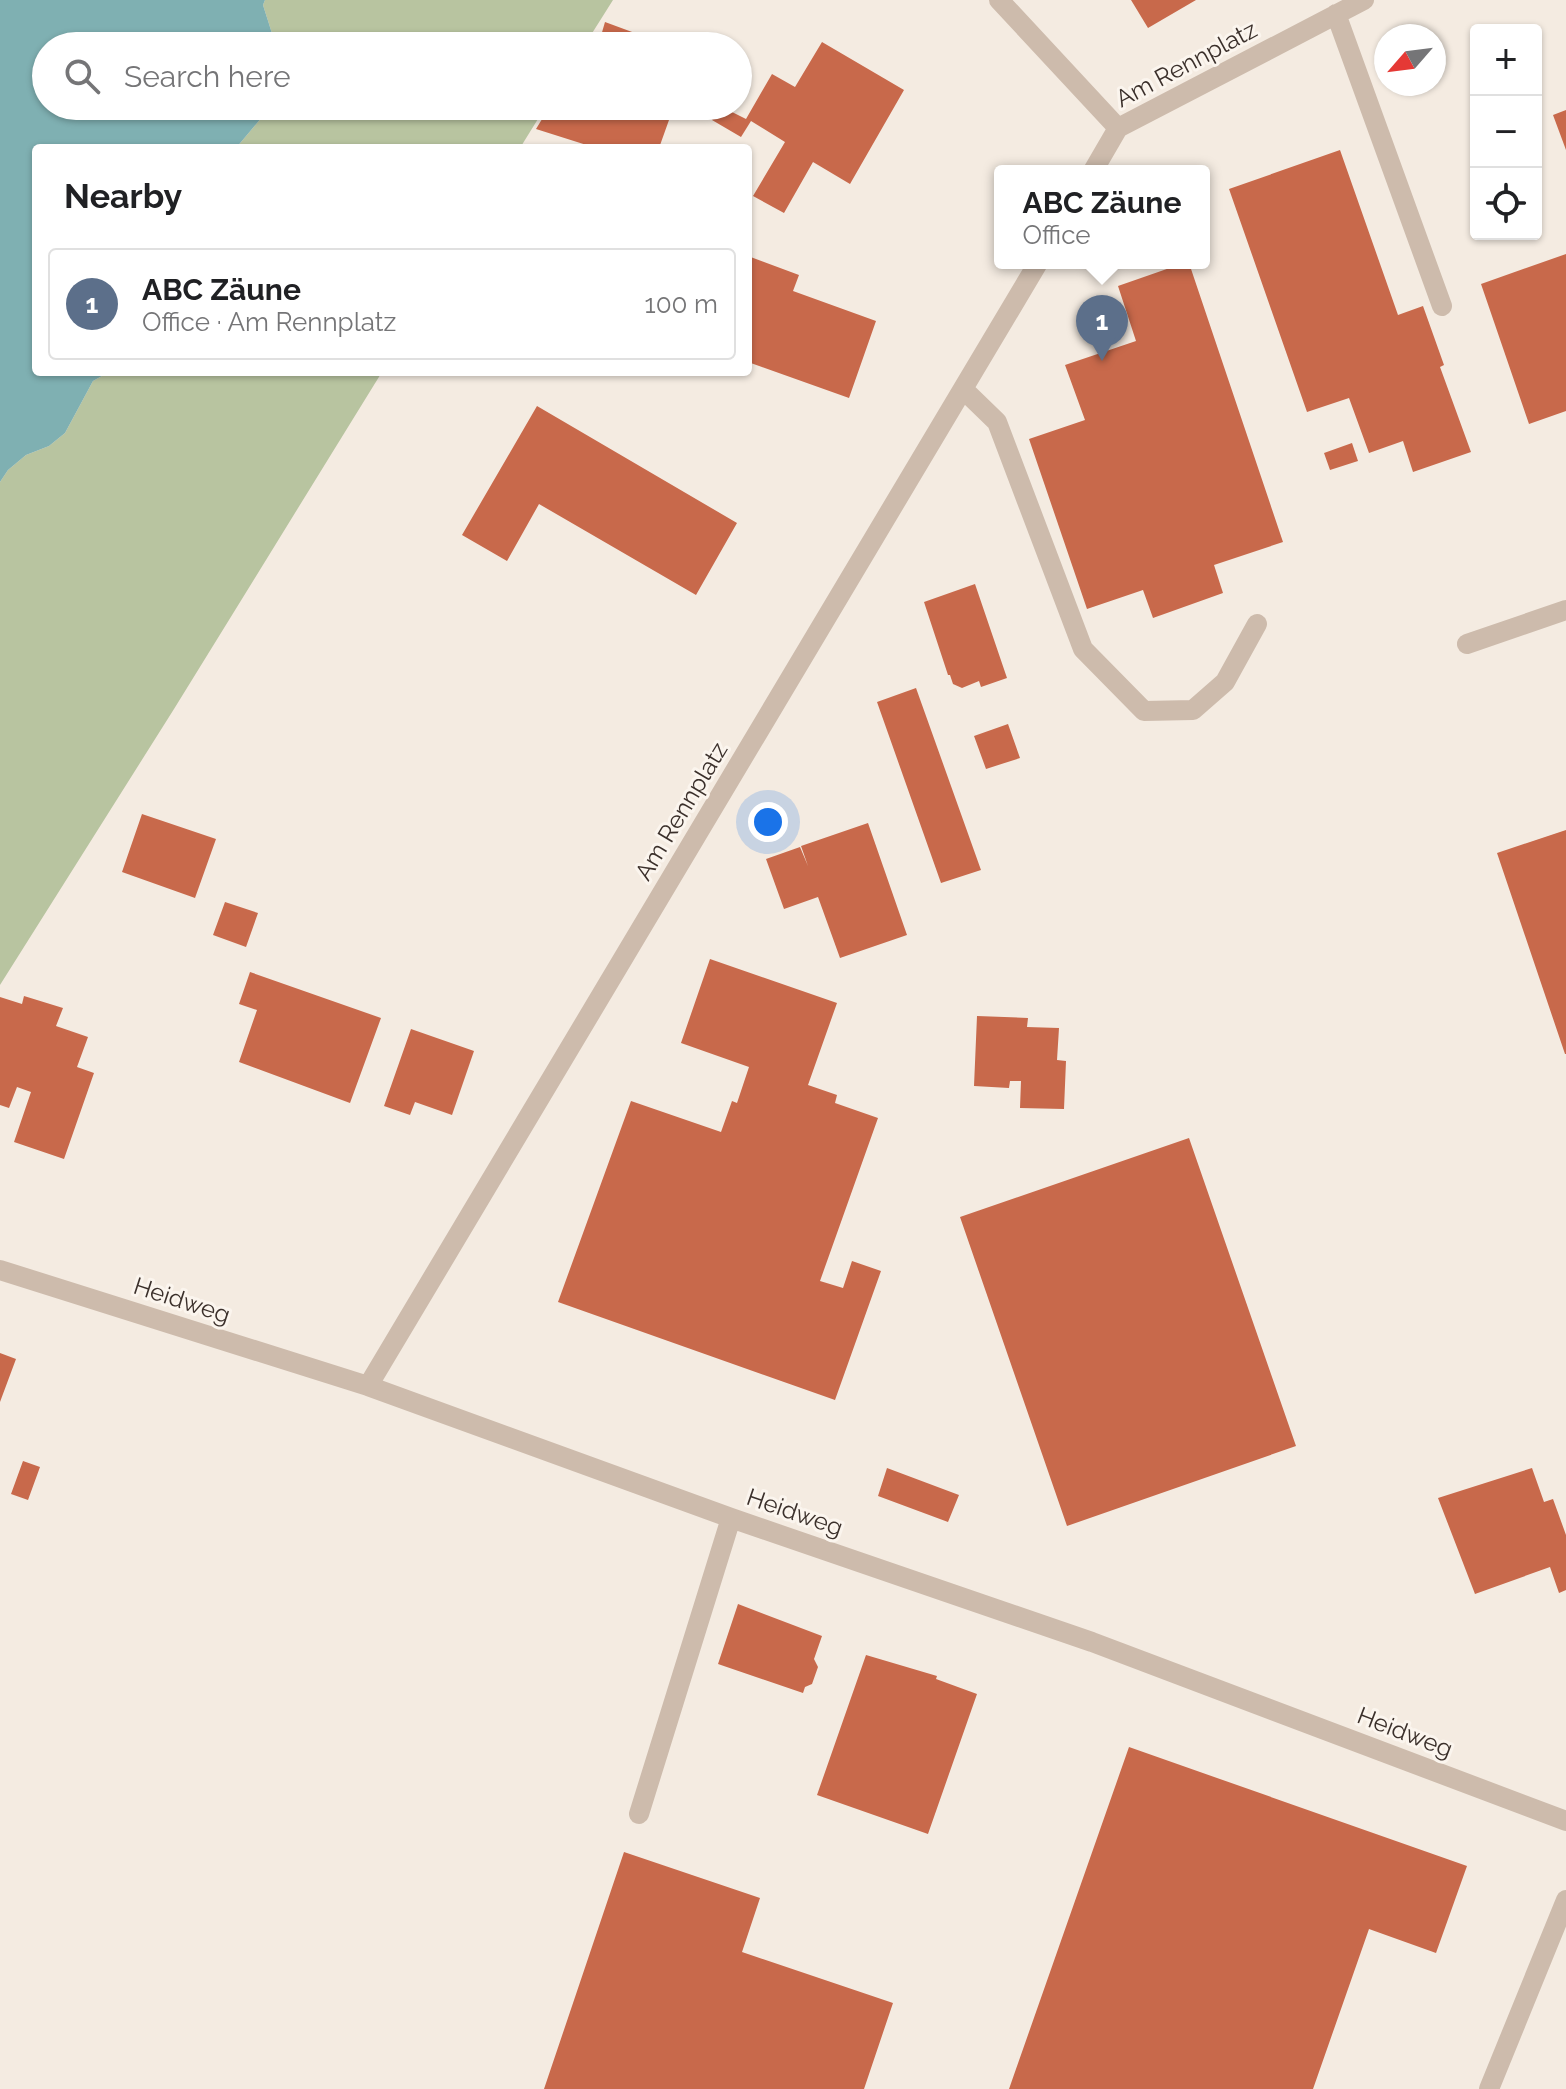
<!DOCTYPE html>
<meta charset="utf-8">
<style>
:root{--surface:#fff;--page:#f6f6f6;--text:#202124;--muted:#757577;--line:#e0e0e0;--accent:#1f5a5e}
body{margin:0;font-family:Raleway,sans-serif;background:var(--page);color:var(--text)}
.controls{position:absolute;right:24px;top:24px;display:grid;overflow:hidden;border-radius:8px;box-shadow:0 2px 6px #0004}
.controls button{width:72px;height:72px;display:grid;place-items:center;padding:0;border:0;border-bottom:2px solid var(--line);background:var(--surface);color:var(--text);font:40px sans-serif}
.compass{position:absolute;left:1374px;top:24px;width:72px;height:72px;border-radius:50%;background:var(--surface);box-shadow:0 2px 6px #0004;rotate:242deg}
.you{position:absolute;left:768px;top:822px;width:28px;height:28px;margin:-20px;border:6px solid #fff;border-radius:50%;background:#1a73e8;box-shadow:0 0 0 12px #1a73e833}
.badge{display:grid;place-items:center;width:52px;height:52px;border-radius:50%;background:var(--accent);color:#fff;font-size:26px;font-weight:700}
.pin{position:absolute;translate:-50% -66px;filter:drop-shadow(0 2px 4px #0008)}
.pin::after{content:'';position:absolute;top:42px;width:28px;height:24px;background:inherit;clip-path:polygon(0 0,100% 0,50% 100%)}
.popup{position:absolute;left:994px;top:165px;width:216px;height:104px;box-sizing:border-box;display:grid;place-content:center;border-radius:8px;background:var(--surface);filter:drop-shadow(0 2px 6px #0005);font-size:26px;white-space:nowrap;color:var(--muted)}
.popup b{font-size:30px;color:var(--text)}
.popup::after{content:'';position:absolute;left:50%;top:100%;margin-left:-16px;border:16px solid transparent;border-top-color:var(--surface)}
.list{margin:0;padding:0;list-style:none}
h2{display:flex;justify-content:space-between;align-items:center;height:104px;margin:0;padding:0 32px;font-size:34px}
h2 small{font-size:26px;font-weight:400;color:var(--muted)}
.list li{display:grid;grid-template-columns:52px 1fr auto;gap:24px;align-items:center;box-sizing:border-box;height:112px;margin:0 16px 16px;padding:0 16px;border:2px solid var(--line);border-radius:8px}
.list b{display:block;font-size:30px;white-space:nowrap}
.list p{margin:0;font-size:26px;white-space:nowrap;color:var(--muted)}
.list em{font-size:26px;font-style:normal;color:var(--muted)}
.icon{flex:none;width:44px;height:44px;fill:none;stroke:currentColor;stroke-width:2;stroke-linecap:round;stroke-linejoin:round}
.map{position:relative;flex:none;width:1566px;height:2089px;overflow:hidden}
.search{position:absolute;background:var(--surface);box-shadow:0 2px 6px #0004;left:32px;top:32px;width:720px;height:88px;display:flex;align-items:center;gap:20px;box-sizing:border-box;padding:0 28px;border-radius:44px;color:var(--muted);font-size:30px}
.panel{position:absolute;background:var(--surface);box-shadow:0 2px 6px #0004;left:32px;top:144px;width:720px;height:232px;border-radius:8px}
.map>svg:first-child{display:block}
</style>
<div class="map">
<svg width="1566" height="2089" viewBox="0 0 1566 2089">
<rect width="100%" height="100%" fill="#f4ebe1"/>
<path fill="#b8c4a0" d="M265 0H613L584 46H276L263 5Z
M269 106H546L520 148H236L268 110Z
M109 372H382L174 709 0 985V482L8 470 26 455 49 446 65 433 93 381Z"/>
<path fill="#7fb0b2" d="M0 0H265L263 5 276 46H46V106H269L268 110 236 148H36V372H109L93 381 65 433 49 446 26 455 8 470 0 482Z"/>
<path fill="#c8694b" d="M1131 0H1196L1148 28Z
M605 22 670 46H598Z
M822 42 904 90 850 184 813 162 784 213 753 196 785 142 751 121 741 137 712 120 720 106 746 119 772 74 795 87Z
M550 106H674L659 148H596L536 129Z
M1566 110V150L1553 115Z
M1340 150 1398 315 1423 306 1444 365 1440 367 1471 452 1413 472 1403 441 1369 453 1349 398 1307 412 1229 189Z
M1566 254V411L1529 424 1481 284Z
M748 256 799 275 793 291 876 321 849 398 748 362Z
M1184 263H1189L1283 542 1214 565 1223 593 1153 618 1143 590 1087 609 1029 439 1085 420 1065 365 1136 341 1118 286Z
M537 406 737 523 696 595 539 504 507 561 462 535Z
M1352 443 1358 461 1330 470 1324 453Z
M975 584 1007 678 981 687 979 681 962 688 953 684 950 675H948L924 602Z
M916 688 981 870 941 883 877 702Z
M1008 724 1020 758 986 769 974 736Z
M142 814 216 839 195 898 122 872Z
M868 823 907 935 840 958 818 897 784 909 766 859 800 847 808 866 801 846Z
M1566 830V1054H1565L1497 853Z
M225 902 258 913 246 947 213 935Z
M710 959 837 1003 808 1085 837 1095 835 1103 878 1118 820 1281 843 1288 852 1261 881 1271 835 1400 558 1302 631 1101 721 1132 732 1101 737 1103 749 1067 681 1043Z
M250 972 381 1018 350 1103 239 1062 257 1010 239 1004Z
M24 996 63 1008 56 1026 88 1037 77 1067 94 1073 64 1159 14 1142 31 1092 17 1087 9 1108 0 1105V997L22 1004Z
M977 1016 1028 1018 1027 1027 1059 1028 1057 1060 1066 1061 1064 1109 1020 1108 1021 1081H1010L1009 1088 974 1086Z
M411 1029 474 1051 452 1115 415 1102 410 1115 384 1106Z
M1189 1138 1296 1446 1067 1526 960 1217Z
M0 1353 16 1359 0 1402Z
M23 1461 40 1467 28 1500 11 1494Z
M887 1468 959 1495 948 1522 878 1496Z
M1532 1468 1544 1502 1553 1499 1566 1535V1590L1559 1593 1550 1567 1475 1594 1438 1498Z
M738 1604 822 1636 814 1659 818 1667 812 1684 805 1687 803 1693 718 1664Z
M866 1655 937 1676 936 1679 977 1694 928 1834 817 1795Z
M1129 1747 1467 1866 1436 1953 1369 1929 1313 2089H1009Z
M624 1852 760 1898 742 1952 893 2003 864 2089H544Z"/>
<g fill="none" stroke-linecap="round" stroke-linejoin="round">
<path stroke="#cdbbac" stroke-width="20" d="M999 0 1118 128
M1336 14 1442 306
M1093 171 1118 128 1364 0
M963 389 997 422 1083 649 1144 711 1193 710 1225 682 1257 624
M1467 644 1566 610
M0 1270 368 1386 731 1518 1092 1642 1566 1821
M368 1386 1038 263
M639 1814 731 1518
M1489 2089 1566 1900"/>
</g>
<g text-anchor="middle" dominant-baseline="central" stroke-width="6" stroke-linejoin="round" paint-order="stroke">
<g font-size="24" fill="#3b302b" stroke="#fbf5ee">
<text transform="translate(1186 64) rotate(-28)">Am Rennplatz</text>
<text transform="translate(681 811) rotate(-59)">Am Rennplatz</text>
<text transform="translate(182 1300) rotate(18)">Heidweg</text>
<text transform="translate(795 1512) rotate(19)">Heidweg</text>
<text transform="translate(1405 1732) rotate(21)">Heidweg</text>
</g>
</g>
</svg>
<div class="controls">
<button>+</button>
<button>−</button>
<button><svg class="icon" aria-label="locate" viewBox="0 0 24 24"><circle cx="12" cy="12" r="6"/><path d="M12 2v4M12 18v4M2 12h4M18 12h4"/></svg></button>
</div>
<svg class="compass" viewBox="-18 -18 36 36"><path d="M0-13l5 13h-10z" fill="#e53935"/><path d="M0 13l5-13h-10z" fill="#757577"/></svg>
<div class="you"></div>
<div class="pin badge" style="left:1102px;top:361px;background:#5c6f8a">1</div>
<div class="popup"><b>ABC Zäune</b>Office</div>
<div class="search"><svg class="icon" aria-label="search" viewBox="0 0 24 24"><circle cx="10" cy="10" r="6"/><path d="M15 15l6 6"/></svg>Search here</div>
<section class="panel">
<h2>Nearby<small></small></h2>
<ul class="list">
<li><span class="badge" style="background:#5c6f8a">1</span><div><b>ABC Zäune</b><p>Office · Am Rennplatz</p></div><em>100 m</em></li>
</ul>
</section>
</div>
